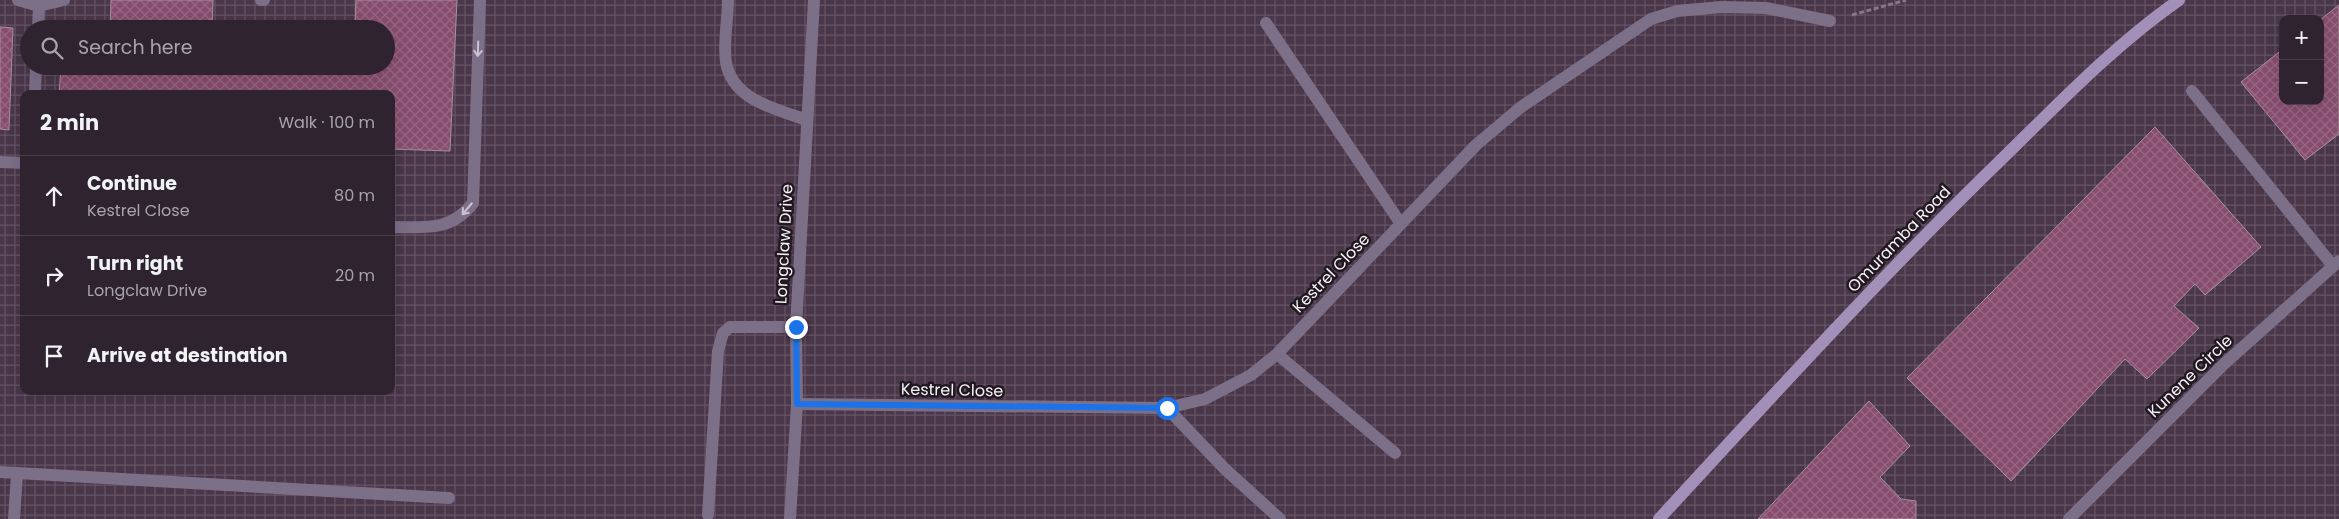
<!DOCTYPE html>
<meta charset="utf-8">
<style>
:root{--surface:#2e232e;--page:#362b36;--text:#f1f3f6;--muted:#a7a4aa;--line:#49404a}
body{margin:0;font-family:Poppins,sans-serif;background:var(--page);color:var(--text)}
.controls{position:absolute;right:15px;top:15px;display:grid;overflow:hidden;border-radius:10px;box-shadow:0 5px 20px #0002}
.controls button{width:45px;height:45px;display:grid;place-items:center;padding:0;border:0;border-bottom:1px solid var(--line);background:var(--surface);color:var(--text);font:25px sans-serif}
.stop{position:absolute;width:15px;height:15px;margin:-11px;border:4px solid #1a73e8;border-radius:50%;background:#fff}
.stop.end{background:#1a73e8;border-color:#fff;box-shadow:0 1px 5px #0008}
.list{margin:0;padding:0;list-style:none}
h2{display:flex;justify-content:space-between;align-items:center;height:65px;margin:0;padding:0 20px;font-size:21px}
h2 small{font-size:16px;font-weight:400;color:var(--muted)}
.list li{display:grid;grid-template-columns:32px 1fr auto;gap:15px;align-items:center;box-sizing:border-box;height:80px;padding:0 20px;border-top:1px solid var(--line)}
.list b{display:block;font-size:19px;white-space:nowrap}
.list p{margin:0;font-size:16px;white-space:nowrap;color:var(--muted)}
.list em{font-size:16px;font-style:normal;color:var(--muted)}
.icon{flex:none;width:28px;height:28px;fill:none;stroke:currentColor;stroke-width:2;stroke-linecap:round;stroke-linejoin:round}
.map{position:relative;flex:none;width:2339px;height:519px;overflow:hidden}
.search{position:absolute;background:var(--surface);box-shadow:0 5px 20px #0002;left:20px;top:20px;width:375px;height:55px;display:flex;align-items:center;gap:12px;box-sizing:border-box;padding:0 18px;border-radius:28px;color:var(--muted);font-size:19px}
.panel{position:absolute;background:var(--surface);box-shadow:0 5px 20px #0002;left:20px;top:90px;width:375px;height:305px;border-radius:10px}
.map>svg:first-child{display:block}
</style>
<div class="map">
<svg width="2339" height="519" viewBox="0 0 2339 519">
<defs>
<pattern id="industrial-grid" width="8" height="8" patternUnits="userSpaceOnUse" patternTransform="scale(1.25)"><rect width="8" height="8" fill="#4a374a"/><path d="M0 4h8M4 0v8" fill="none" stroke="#655465"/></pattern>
<pattern id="building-cross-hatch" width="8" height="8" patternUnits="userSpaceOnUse" patternTransform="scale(1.25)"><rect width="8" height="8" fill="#874d6f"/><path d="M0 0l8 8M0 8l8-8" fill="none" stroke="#996784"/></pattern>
</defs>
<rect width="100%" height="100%" fill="#3d2f3d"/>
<path fill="url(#industrial-grid)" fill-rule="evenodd" d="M0 0H2339V519H0ZM2283 19H2320V101H2283ZM29 29H386V66H29ZM24 94H391V391H24Z"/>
<path fill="url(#building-cross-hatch)" stroke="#a6909c" d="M111 0H213L212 29H110Z
M356 0H457L450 151 391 149V94H59L61 66H386V29H355Z
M2339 5V134L2305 160 2241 82 2283 49V101H2320V20Z
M0 27 13 28 9 130 0 129Z
M2155 127 2261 247 2205 295 2195 284 2174 306 2199 328 2147 379 2125 359 2011 481 1907 378Z
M1869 401 1910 446 1880 477 1901 499 1916 501V519H1758Z"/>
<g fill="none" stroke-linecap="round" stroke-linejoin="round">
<path stroke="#857985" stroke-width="3" stroke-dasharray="5 2.5" stroke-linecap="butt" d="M1852 15 1906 0"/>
<path stroke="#7c6f88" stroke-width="12" d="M18 0 39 6 64 0
M261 0H264
M728 0C728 20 723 43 726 62 732 100 776 109 807 120
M1266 23 1401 224
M38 29 39 6
M2192 91 2333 266
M35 94 36 66
M0 162 24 163
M391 227C424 227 451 232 473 203L480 0
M1277 354 1395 453
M797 404 1167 408 1205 399 1251 375 1277 354 1476 145 1521 107 1651 19 1677 11 1722 7 1766 8 1830 21
M1167 408 1225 469 1280 519
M0 472 449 498
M708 515 718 351 723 333 730 327H796
M14 519 17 474
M2069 519 2224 364 2339 261"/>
<path stroke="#7c6f88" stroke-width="12" d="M790 519 797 404 796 327 814 0"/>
<path stroke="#a390b8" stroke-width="12" d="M1659 519C1773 395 1887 270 2008 153 2063 99 2116 44 2179 0"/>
</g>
<defs><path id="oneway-shaft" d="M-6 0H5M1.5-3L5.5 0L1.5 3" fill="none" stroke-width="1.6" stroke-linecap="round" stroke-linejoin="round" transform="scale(1.25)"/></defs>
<g stroke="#cdc2d1">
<use href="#oneway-shaft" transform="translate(478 49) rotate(92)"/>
<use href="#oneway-shaft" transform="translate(467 209) rotate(130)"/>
</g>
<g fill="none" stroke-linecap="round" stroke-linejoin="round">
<path stroke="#1a73e8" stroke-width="6" d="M796 327 797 404 1167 408"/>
</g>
<g text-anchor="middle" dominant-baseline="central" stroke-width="5" stroke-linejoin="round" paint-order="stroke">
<g font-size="16" fill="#f8eff8" stroke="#201a20">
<text transform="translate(1899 239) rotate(-46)">Omuramba Road</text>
<text transform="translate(784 244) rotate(-87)">Longclaw Drive</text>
<text transform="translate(1331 273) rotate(-46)">Kestrel Close</text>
<text transform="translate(2190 376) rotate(-44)">Kunene Circle</text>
<text transform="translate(952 390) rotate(1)">Kestrel Close</text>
</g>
</g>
</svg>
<div class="controls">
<button>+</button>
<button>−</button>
</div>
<div class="stop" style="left:1167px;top:408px"></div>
<div class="stop end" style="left:796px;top:327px"></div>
<div class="search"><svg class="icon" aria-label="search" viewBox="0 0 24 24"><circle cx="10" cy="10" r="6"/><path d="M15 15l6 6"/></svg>Search here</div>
<section class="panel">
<h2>2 min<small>Walk · 100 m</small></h2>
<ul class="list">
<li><svg class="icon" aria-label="ahead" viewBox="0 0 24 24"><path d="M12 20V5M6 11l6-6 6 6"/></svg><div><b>Continue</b><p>Kestrel Close</p></div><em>80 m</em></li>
<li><svg class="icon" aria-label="right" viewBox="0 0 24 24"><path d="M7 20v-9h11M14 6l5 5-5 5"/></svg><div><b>Turn right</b><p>Longclaw Drive</p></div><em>20 m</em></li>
<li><svg class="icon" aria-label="arrive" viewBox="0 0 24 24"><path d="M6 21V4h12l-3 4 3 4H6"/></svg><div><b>Arrive at destination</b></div></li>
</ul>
</section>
</div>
